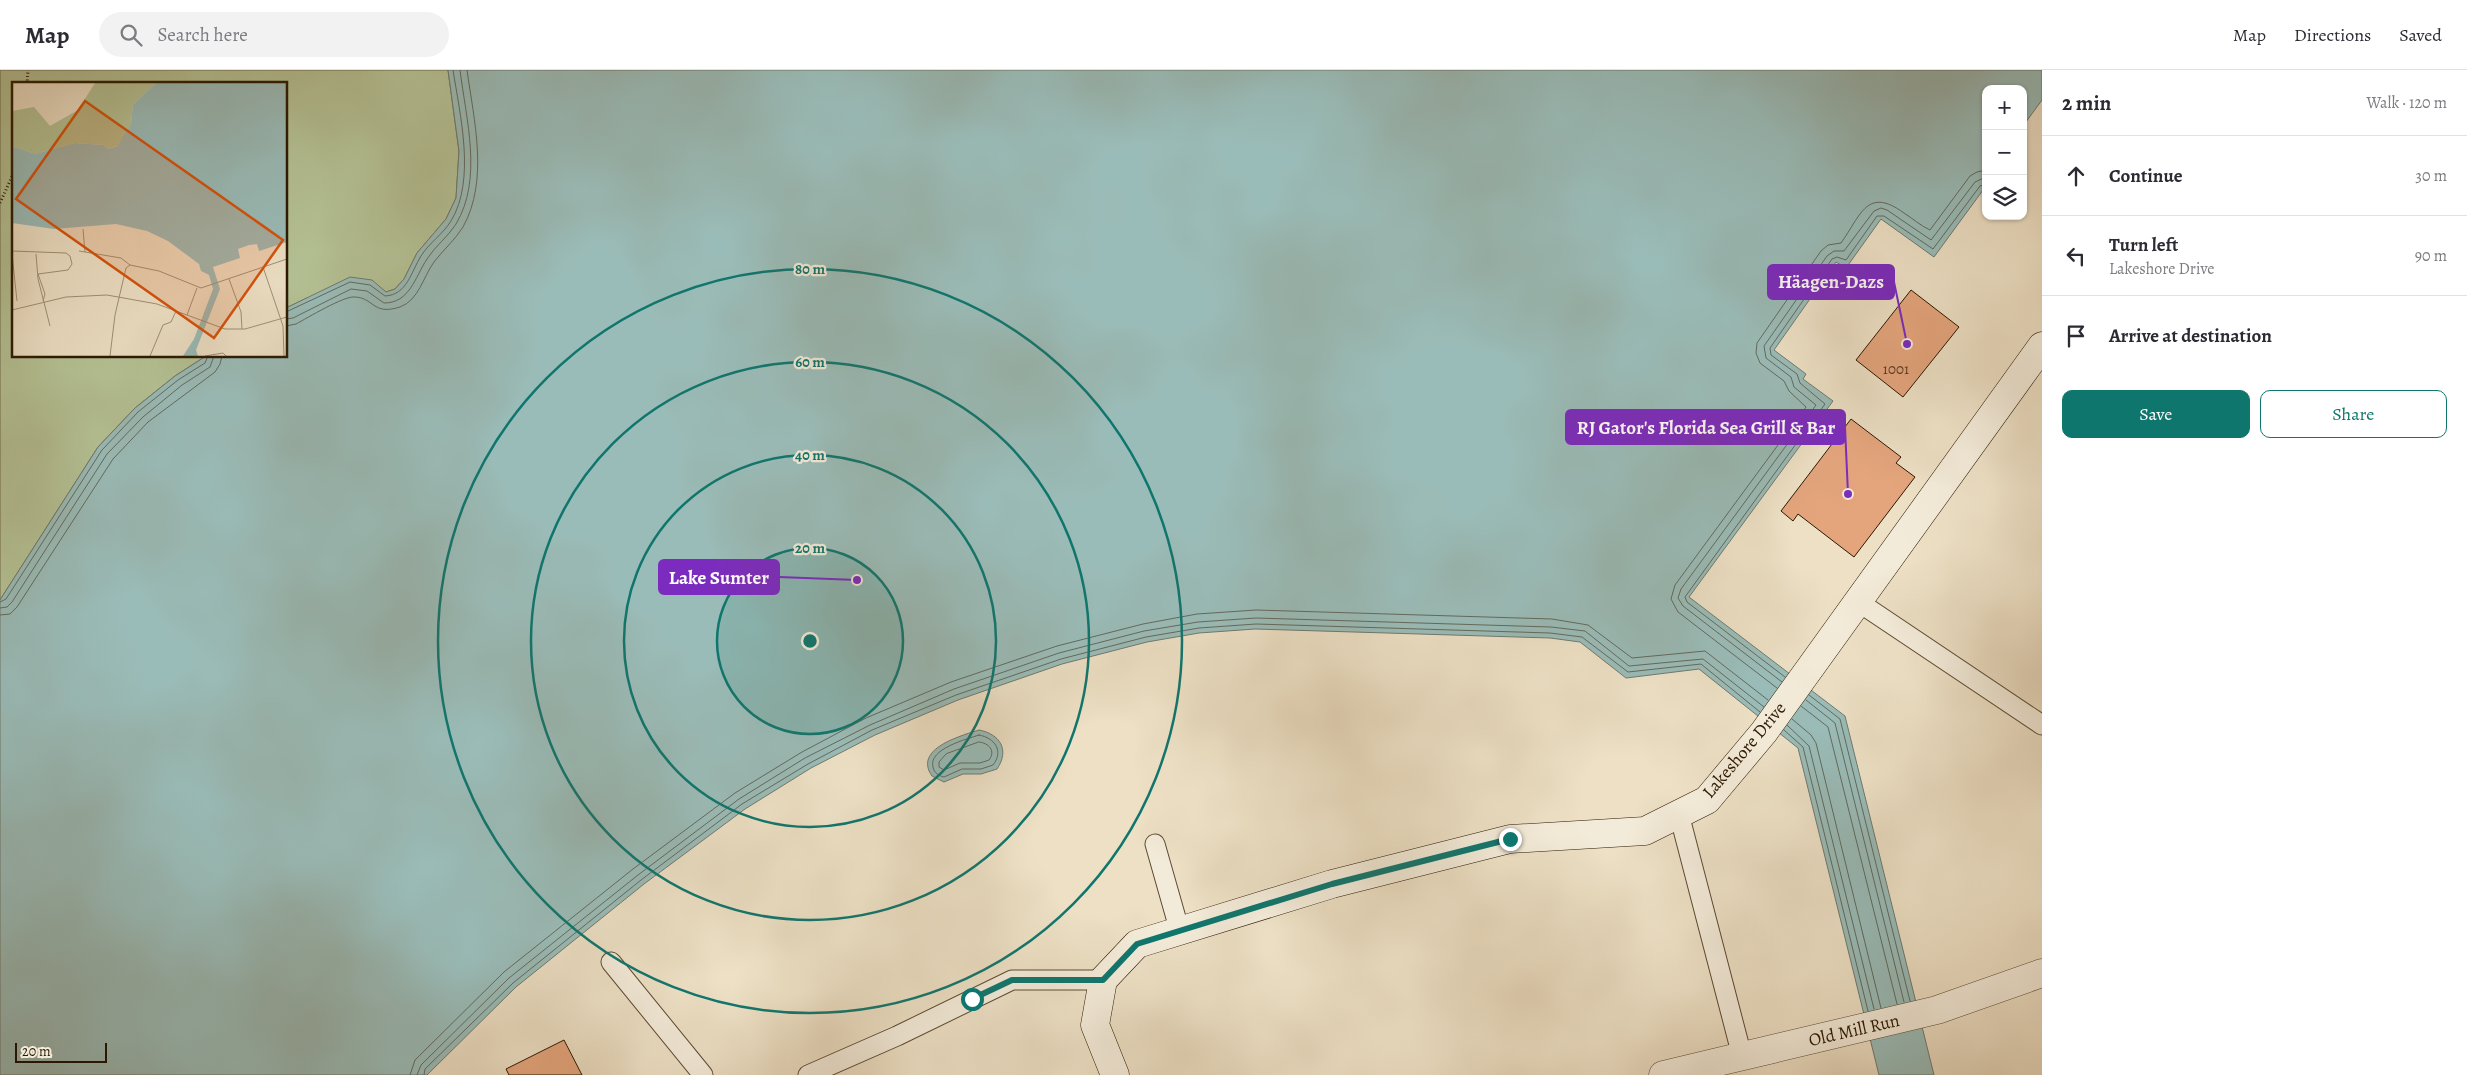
<!DOCTYPE html>
<meta charset="utf-8">
<style>
:root{--surface:#fff;--page:#f2f2f3;--text:#2b2b33;--muted:#7c7c81;--line:#e1e1e2;--accent:#0f766e}
body{margin:0;font-family:Alegreya,serif;background:var(--page);color:var(--text)}
.controls{position:absolute;right:15px;top:15px;display:grid;overflow:hidden;border-radius:10px;box-shadow:0 1px 4px #0004}
.controls button{width:45px;height:45px;display:grid;place-items:center;padding:0;border:0;border-bottom:1px solid var(--line);background:var(--surface);color:var(--text);font:25px sans-serif}
.scale{position:absolute;left:15px;bottom:12px;width:92px;box-sizing:border-box;padding-left:5px;border:2px solid #2b1802;border-top:0;font-size:14px;line-height:18px;white-space:nowrap;color:#2b1802;-webkit-text-stroke:4px #f3ebd9;paint-order:stroke}
.stop{position:absolute;width:15px;height:15px;margin:-11px;border:4px solid #0f766e;border-radius:50%;background:#fff}
.stop.end{background:#0f766e;border-color:#fff;box-shadow:0 1px 5px #0008}
.list{margin:0;padding:0;list-style:none}
h2{display:flex;justify-content:space-between;align-items:center;height:65px;margin:0;padding:0 20px;font-size:21px}
h2 small{font-size:16px;font-weight:400;color:var(--muted)}
.list li{display:grid;grid-template-columns:32px 1fr auto;gap:15px;align-items:center;box-sizing:border-box;height:80px;padding:0 20px;border-top:1px solid var(--line)}
.list b{display:block;font-size:19px;white-space:nowrap}
.list p{margin:0;font-size:16px;white-space:nowrap;color:var(--muted)}
.list em{font-size:16px;font-style:normal;color:var(--muted)}
.actions{display:flex;gap:10px;padding:15px 20px}
.actions a{flex:1;padding:11px 0;border:1px solid var(--accent);border-radius:10px;text-align:center;font-size:18px;color:var(--accent)}
.actions .main{background:var(--accent);color:#fff}
.icon{flex:none;width:28px;height:28px;fill:none;stroke:currentColor;stroke-width:2;stroke-linecap:round;stroke-linejoin:round}
.map{position:relative;flex:none;width:2042px;height:1005px;overflow:hidden}
header{display:flex;align-items:center;gap:30px;box-sizing:border-box;height:70px;padding:0 25px;background:var(--surface);border-bottom:1px solid var(--line)}
header strong{font-size:24px}
nav{display:flex;gap:28px;margin-inline-start:auto;font-size:18px}
.search{width:350px;height:45px;background:var(--page);display:flex;align-items:center;gap:12px;box-sizing:border-box;padding:0 18px;border-radius:28px;color:var(--muted);font-size:19px}
main{display:flex}
aside{flex:1;background:var(--surface)}
.map>svg:first-child{display:block}
</style>
<header>
<strong>Map</strong>
<div class="search"><svg class="icon" aria-label="search" viewBox="0 0 24 24"><circle cx="10" cy="10" r="6"/><path d="M15 15l6 6"/></svg>Search here</div>
<nav><a>Map</a><a>Directions</a><a>Saved</a></nav>
</header>
<main>
<div class="map">
<svg width="2042" height="1005" viewBox="0 0 2042 1005">
<rect width="100%" height="100%" fill="#ede0c5"/>
<filter id="stains"><feTurbulence type="fractalNoise" baseFrequency=".004" numOctaves="4"/><feColorMatrix values="0 0 0 0 .2 0 0 0 0 .09 0 0 0 0 .02 0 0 0 .5 -.17"/></filter>
<radialGradient id="worn" r=".72"><stop offset=".6" stop-color="#630" stop-opacity="0"/><stop offset="1" stop-color="#630" stop-opacity=".3"/></radialGradient>
<path fill="#b5c396" stroke="#706e4c" d="M0 0H448L459 81 456 128 446 149 417 183 404 209 395 219 386 222 380 218 307 228 286 238V14H14V286H206L175 306 135 338 98 377 0 530Z"/>
<path fill="#9abcb8" stroke="#6e7a6f" d="M448 0H2042V30L2023 56V19H1986V116L1934 187 1881 149 1846 198 1836 192 1774 280 1806 304 1803 309 1833 331 1689 527 1845 646 1934 1005H1879L1798 678 1699 599 1626 608 1580 572 1550 568 1255 559 1199 563 1147 572 1062 594 958 630 875 665 811 698 745 739 644 814 516 917 427 1005H0V530L98 377 135 338 175 306 206 286H286V238L350 207 372 210 386 222 395 219 404 209 417 183 446 149 456 128 459 81Z
M979 660C1000 664 1010 680 997 699L981 704H963L944 712 932 706C913 679 960 666 979 660Z"/>
<g fill="none" stroke-linecap="round" stroke-linejoin="round">
<path stroke="#626a5d" stroke-width="1" d="M286 242 350 212 370 215 385 226C407 225 411 202 421 186 429 173 443 164 451 151 476 110 460 45 453 0
M286 249 293 248 351 219 367 221 384 233C410 233 415 207 427 189 435 176 448 167 456 154 483 109 466 49 460 0
M286 256 296 254C307 248 344 226 354 227 374 227 372 246 400 237 419 230 423 207 434 192 443 180 455 170 463 157 489 110 474 51 467 0
M0 532 6 529 102 380 138 342 178 310 205 293 208 286
M0 538 7 537 12 532 107 384 143 347 182 315 210 297 214 286
M0 545 10 544 17 537 113 389 148 352 215 302 220 294 222 286
M1785 607 1687 532 1685 527 1825 334 1800 313 1797 304 1771 285 1770 278 1832 189 1837 187 1846 190 1877 146H1884L1933 179 1980 116 1986 114
M1782 612 1683 536 1678 528 1681 519 1816 335 1794 317 1791 307 1766 288 1764 276 1827 186 1834 181H1844L1874 141 1881 138 1887 140 1931 170 1975 112 1986 107
M1777 618 1678 542 1671 529 1675 515 1806 337 1789 321 1784 311 1760 293 1756 283 1757 273 1821 181 1828 175 1841 173C1861 145 1867 116 1904 143 1912 148 1921 156 1930 160L1970 106 1977 102 1986 100
M1809 625 1840 649 1910 931
M1806 630 1835 653 1904 932
M1801 636 1828 657 1897 934
M1792 649 1811 665 1816 673 1881 938
M1787 655 1809 676 1874 939
M1784 660 1803 677 1868 941
M979 665C995 668 1004 681 993 695L981 699H962L944 707C939 706 934 703 933 697 928 679 967 669 979 665Z
M979 672C989 673 996 681 989 690L980 693H960L944 700 939 697V692L946 684Z
M410 1005 415 990 504 902 633 799 735 723 802 682 866 648 951 612 1057 576 1143 554 1197 544 1256 540 1552 549 1588 555 1632 588 1705 581 1768 630
M417 1005 421 995 509 908 638 805 739 729 805 688 870 655 954 619 1059 583 1144 561 1198 552 1256 548 1551 557 1585 561 1629 596 1703 589 1764 637
M424 1005 425 999 513 913 641 810 742 734 808 694 872 660 956 625 1061 589 1146 567 1199 558 1256 554 1550 563 1582 567 1628 602 1701 594 1760 642"/>
</g>
<path fill="#e4a57d" stroke="#2b1802" d="M1911 220 1959 257 1903 327 1856 290Z
M1851 349 1901 387 1896 393 1915 407 1854 487 1798 444 1793 451 1781 441Z
M564 970 582 1005H509L506 999Z"/>
<g fill="none" stroke-linecap="round" stroke-linejoin="round">
<g stroke="#5c4a33" stroke-width="21">
<path id="lane" d="M1857 531 2042 655
M1679 744 1742 986
M1155 774 1180 862
M611 892 703 1005
M808 1005 897 966 1012 910H1103"/>
</g>
<g stroke="#5c4a33" stroke-width="29">
<path id="street" d="M1663 1005 1937 940 2042 903"/>
</g>
<g stroke="#2b1802" stroke-width="29">
<path id="secondary" d="M1115 1005 1095 955 1103 910 1137 874 1332 814 1510 769 1645 761 1707 730 1764 662 2042 276"/>
</g>
<path stroke="#2b1802" stroke-width="3" stroke-dasharray="1 2.5" stroke-linecap="butt" d="M27 14 28 0
M0 133 14 102"/>
<use href="#lane" stroke="#f3ebd9" stroke-width="19"/>
<use href="#street" stroke="#f3ebd9" stroke-width="28"/>
<use href="#secondary" stroke="#f3ebd9" stroke-width="28"/>
</g>
<g fill="none" stroke-linecap="round" stroke-linejoin="round">
<path stroke="#0f766e" stroke-width="6" d="M972 929 1012 910H1103L1137 874 1332 814 1510 769"/>
</g>
<circle cx="810" cy="571" r="93" fill="#0f766e" fill-opacity=".12"/>
<g fill="none" stroke="#0f766e" stroke-width="2.5">
<circle cx="810" cy="571" r="93"/>
<circle cx="810" cy="571" r="186"/>
<circle cx="810" cy="571" r="279"/>
<circle cx="810" cy="571" r="372"/>
</g>
<g text-anchor="middle" dominant-baseline="central" stroke-width="4.5" stroke-linejoin="round" paint-order="stroke">
<g font-size="15" fill="#593b21">
<text x="1896" y="299">1001</text>
</g>
<g font-size="18" fill="#2b1802" stroke="#f3ebd9">
<text transform="translate(1744 680) rotate(-50)">Lakeshore Drive</text>
<text transform="translate(1854 960) rotate(-13)">Old Mill Run</text>
</g>
</g>
<g transform="translate(12 12)">
<rect width="275" height="275" fill="#ede0c5"/>
<path d="M83 1H144L121 23 119 42 108 63 96 67 92 63 63 61 23 72 0 64V29L22 25 38 44 66 28Z" fill="#b5c396"/>
<path d="M144 1H275V160L247 169 245 162 237 163 226 167 228 176 201 185 208 207 184 268 186 274H171L182 257 201 207 197 193 189 189 187 182 156 159 135 149 104 142 42 147 0 141V64L23 72 63 61 92 63 96 67 106 64 119 42 121 23Z" fill="#9abcb8"/>
<path fill="none" stroke="#9f9077" stroke-width="1" d="M71 147 73 170M0 169 54 171 58 174 60 182 56 188 26 192M67 169 109 176 118 183M0 172 5 219M24 172 26 197 38 244M251 185 271 244 272 274M26 192 33 212 31 219M217 197 229 230 230 247M0 228 54 215 95 213 145 222 213 247H233L275 235M175 233 185 206M98 274 103 233 114 186 118 183 147 189 189 206 275 177M138 274 151 243 159 240 164 229M193 274 211 271 214 274"/>
<path fill="#d5520b" fill-opacity="0.15" stroke="#d5520b" stroke-width="2.5" d="M73 19 271 158 202 256 4 117Z"/>
<rect width="275" height="275" fill="none" stroke="#2b1802" stroke-width="2.5"/>
</g>
<circle cx="810" cy="571" r="8" fill="#0f766e" stroke="#f3ebd9" stroke-width="2.5"/>
<g font-size="15" text-anchor="middle" font-weight="bold" fill="#0f766e" stroke="#f3ebd9" stroke-width="4.5" stroke-linejoin="round" paint-order="stroke">
<text x="810" y="204">80 m</text>
<text x="810" y="297">60 m</text>
<text x="810" y="390">40 m</text>
<text x="810" y="483">20 m</text>
</g>
<path fill="none" stroke="#7b2cbf" stroke-width="2" d="M1907 274L1894 212M1848 424L1845 357M857 510L779 507"/>
<g fill="#7b2cbf" stroke="#f3ebd9" stroke-width="2">
<circle cx="1907" cy="274" r="5"/>
<circle cx="1848" cy="424" r="5"/>
<circle cx="857" cy="510" r="5"/>
</g>
<g fill="#7b2cbf" stroke="#7b2cbf" stroke-width="2">
<rect x="1768" y="195" width="126" height="34" rx="5"/>
<rect x="1566" y="340" width="279" height="34" rx="5"/>
<rect x="659" y="490" width="120" height="34" rx="5"/>
</g>
<g font-size="19" text-anchor="middle" font-weight="bold" fill="#fff">
<text x="1831" y="218">Häagen-Dazs</text>
<text x="1706" y="364">RJ Gator's Florida Sea Grill &amp; Bar</text>
<text x="719" y="514">Lake Sumter</text>
</g>
<rect width="100%" height="100%" filter="url(#stains)"/>
<rect width="100%" height="100%" fill="url(#worn)"/>
</svg>
<div class="controls">
<button>+</button>
<button>−</button>
<button><svg class="icon" aria-label="layers" viewBox="0 0 24 24"><path d="M12 4l9 5-9 5-9-5zM3 14l9 5 9-5"/></svg></button>
</div>
<div class="scale">20 m</div>
<div class="stop" style="left:972px;top:929px"></div>
<div class="stop end" style="left:1510px;top:769px"></div>
</div>
<aside>
<h2>2 min<small>Walk · 120 m</small></h2>
<ul class="list">
<li><svg class="icon" aria-label="ahead" viewBox="0 0 24 24"><path d="M12 20V5M6 11l6-6 6 6"/></svg><div><b>Continue</b></div><em>30 m</em></li>
<li><svg class="icon" aria-label="left" viewBox="0 0 24 24"><path d="M17 20v-9H6M10 6l-5 5 5 5"/></svg><div><b>Turn left</b><p>Lakeshore Drive</p></div><em>90 m</em></li>
<li><svg class="icon" aria-label="arrive" viewBox="0 0 24 24"><path d="M6 21V4h12l-3 4 3 4H6"/></svg><div><b>Arrive at destination</b></div></li>
</ul>
<div class="actions"><a class="main">Save</a><a>Share</a></div>
</aside>
</main>
